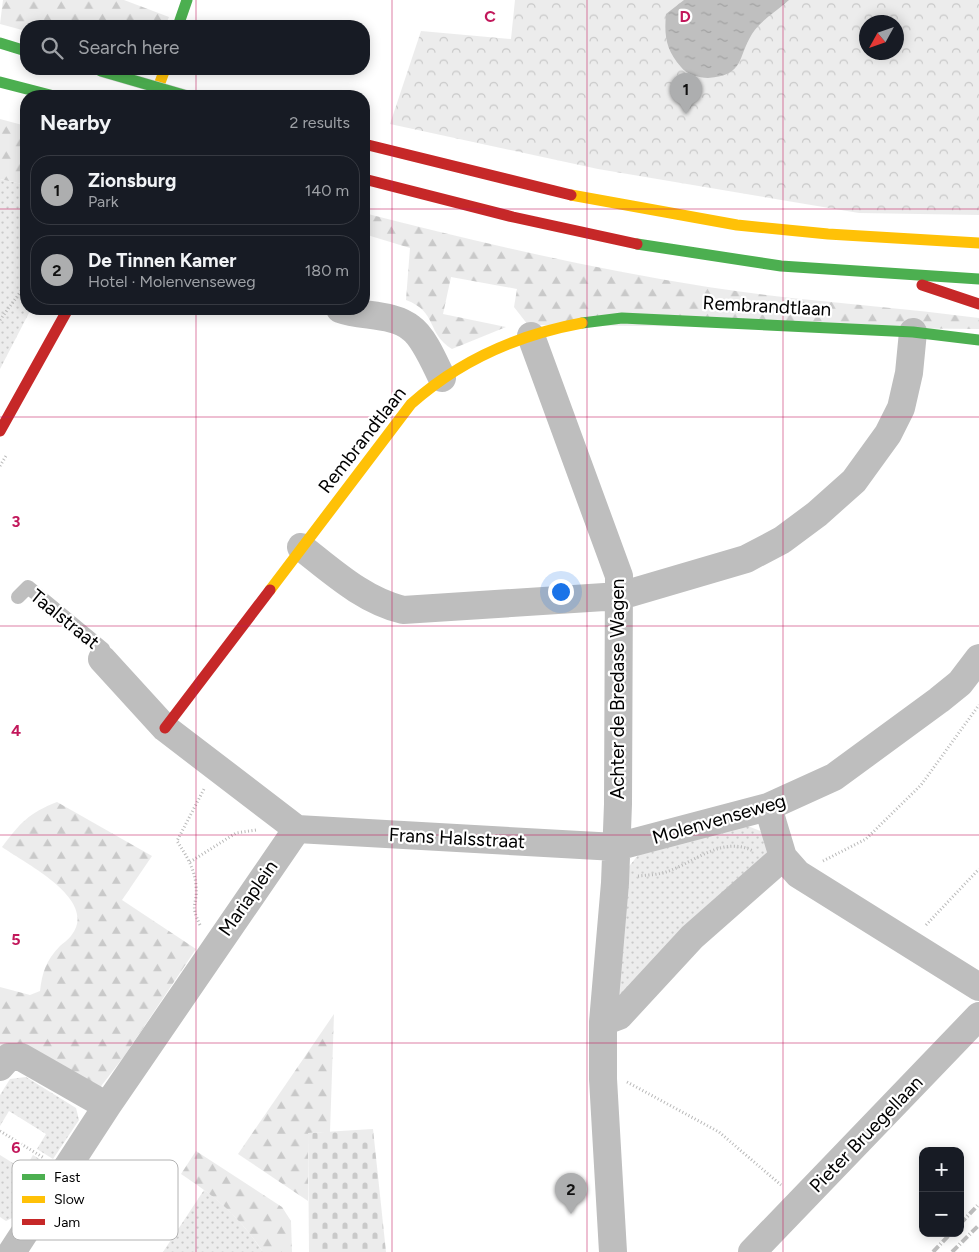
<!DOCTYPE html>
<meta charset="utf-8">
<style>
:root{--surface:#171b24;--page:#242831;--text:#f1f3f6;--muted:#9ea1a6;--line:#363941;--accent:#adaeaf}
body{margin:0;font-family:Figtree,sans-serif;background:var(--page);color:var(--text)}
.controls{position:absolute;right:15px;bottom:15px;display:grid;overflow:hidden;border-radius:10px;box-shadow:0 2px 12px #0003}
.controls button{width:45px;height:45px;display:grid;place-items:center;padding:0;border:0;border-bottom:1px solid var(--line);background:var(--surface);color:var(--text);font:25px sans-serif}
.compass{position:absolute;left:859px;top:15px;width:45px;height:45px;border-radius:50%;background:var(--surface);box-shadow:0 2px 12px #0003;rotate:230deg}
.you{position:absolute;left:560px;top:591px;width:18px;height:18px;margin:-12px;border:4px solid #fff;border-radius:50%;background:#1a73e8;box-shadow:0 0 0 8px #1a73e833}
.badge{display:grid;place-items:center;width:32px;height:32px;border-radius:50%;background:var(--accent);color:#111;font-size:16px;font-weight:700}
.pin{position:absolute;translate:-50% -41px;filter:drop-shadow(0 1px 2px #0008)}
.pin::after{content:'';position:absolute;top:26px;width:18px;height:15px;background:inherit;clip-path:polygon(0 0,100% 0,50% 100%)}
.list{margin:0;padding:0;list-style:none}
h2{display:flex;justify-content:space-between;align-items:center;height:65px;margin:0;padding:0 20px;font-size:21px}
h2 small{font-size:16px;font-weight:400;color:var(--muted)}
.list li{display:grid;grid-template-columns:32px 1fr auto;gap:15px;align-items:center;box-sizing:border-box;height:70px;margin:0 10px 10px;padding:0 10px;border:1px solid var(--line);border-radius:20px}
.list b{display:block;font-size:19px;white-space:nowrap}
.list p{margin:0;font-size:16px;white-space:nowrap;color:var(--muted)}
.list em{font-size:16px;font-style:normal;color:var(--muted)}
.icon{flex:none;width:28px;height:28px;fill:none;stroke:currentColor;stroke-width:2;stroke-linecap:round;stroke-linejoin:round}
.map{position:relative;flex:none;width:979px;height:1252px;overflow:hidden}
.search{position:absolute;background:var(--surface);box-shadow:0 2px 12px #0003;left:20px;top:20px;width:350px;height:55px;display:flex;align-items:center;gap:12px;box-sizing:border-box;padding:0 18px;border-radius:20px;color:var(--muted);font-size:19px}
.panel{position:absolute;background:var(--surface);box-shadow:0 2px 12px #0003;left:20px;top:90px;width:350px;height:225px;border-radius:20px}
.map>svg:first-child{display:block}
</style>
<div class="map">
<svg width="979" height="1252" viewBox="0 0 979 1252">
<defs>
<pattern id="grass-dots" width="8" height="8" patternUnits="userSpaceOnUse" patternTransform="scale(1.25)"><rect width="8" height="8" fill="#ececec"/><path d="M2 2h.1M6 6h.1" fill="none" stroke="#c9c9c9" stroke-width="1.8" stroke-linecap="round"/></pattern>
<pattern id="forest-firs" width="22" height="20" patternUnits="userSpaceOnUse" patternTransform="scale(1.25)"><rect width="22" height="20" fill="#ececec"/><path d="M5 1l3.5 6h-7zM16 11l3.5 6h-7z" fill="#c9c9c9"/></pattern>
<pattern id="cemetery-stones" width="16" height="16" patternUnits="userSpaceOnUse" patternTransform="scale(1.25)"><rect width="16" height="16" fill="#ececec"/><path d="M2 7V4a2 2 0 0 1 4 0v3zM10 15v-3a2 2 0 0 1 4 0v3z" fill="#c9c9c9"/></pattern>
<pattern id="park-crowns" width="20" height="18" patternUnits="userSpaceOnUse" patternTransform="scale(1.25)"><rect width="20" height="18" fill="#ececec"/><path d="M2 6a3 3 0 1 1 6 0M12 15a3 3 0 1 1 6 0" fill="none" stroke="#c9c9c9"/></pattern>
<pattern id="water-ripples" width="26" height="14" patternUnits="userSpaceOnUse" patternTransform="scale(1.25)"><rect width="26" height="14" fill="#bfbfbf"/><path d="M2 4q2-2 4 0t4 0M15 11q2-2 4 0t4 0" fill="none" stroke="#a2a2a2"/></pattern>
</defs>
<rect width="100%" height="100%" fill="#fff"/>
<path fill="url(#grass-dots)" d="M0 179 26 185V309H31L0 369Z
M745 825 763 832 772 849 620 1006 615 964 626 870 639 854Z
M26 1077 76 1108 79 1120 53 1159 37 1149 46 1134 9 1111 0 1126V1095L10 1079Z
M0 1155 24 1170 33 1155 49 1165 18 1215 6 1221 0 1217Z
M204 1190C228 1207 246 1227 263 1252H163Z"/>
<path fill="url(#forest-firs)" d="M3 0H124L169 17 165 26H26V31L0 24Z
M0 119 26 126V185L0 179Z
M364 213C478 242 592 269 708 287 798 301 889 306 979 318V329L528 325 514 307 517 289 451 277 443 314 506 327 452 349C426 333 438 312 406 300L410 248 364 234Z
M57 802 152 856 122 900 196 949 125 1055 92 1098 0 1047V987L30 995 40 991C42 973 46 960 60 946 63 943 68 940 71 936 100 900 26 864 2 847 20 823 29 813 57 802Z
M334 1014 330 1132 308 1133V1201L238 1154Z
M196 1151 282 1207 291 1221 292 1252H263C238 1215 217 1198 181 1174Z"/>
<path fill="url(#cemetery-stones)" d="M373 1129 386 1252H309L308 1133Z"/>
<path fill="url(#park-crowns)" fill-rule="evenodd" d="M515 0H979V215L859 213 598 169 390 124 421 31 511 39ZM866 22H896V52H866Z"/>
<path fill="url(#water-ripples)" d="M684 0H789C778 10 760 21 752 34 737 58 745 75 708 78 699 78 686 74 681 67 666 50 664 36 666 14Z"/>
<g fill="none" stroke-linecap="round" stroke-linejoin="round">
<path stroke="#b9b9b9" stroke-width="3" stroke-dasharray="1 2.5" stroke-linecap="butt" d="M0 320 24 287 26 280
M0 466 6 456
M823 861 866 839 921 785 979 705
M190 862 236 833 256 830
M638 876C647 875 657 875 666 872 694 863 722 835 753 851
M200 925C189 902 198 906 196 886 195 869 186 855 177 841L204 789
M926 925 979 869
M627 1082 719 1132 781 1185
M0 1131 44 1158"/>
<path stroke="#bebebe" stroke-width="14" d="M18 597 28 587 103 649 102 659"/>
<path stroke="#bebebe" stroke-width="28" d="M340 309C362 317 393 313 411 328 424 337 435 364 442 378
M531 336 619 576 618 804 615 883 603 1022V1079L613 1252
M301 547C333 572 363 600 403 610L620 596 746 559 782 540 817 514 854 481 888 434 901 408 909 373 913 332
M102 659 165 728 297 829
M768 807 783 857 798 874 979 987
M297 829 616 847 768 807 834 777 939 700 960 683 979 658
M603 1022 619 1016 692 937 783 857
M0 1067 9 1057H21L107 1106
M12 1252 107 1106 297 829
M752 1252 979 1016"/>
<path stroke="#4caf50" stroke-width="11" d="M178 26 187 0
M0 43 26 51
M0 82 54 96
M637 244 781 266 979 279
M582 323 622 318 913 332 979 340"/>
<path stroke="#ffc107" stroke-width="11" d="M155 96 165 69
M571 195 737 225 828 234 979 243
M270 590 411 404C460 360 517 335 582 323"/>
<path stroke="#c62828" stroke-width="11" d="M364 144 571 195
M364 179 513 217 637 244
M922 285 979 304
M0 431 68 309
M165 728 270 590"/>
<path stroke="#bebebe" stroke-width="4" stroke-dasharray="8 2.5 1 2.5" stroke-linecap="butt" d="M960 1224 979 1204
M933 1252 951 1233
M952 1252 979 1225"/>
<g stroke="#dbdbdb" stroke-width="12" stroke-linecap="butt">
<path id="fast-bridge" d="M101 71 187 96"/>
</g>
<use href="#fast-bridge" stroke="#4caf50" stroke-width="11"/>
</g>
<path fill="none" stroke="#c2185b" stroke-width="1" stroke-opacity="0.55" d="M196 0V26M392 0V1252M587 0V1252M783 0V1252M196 69V96M0 209H26M364 209H979M196 309V1252M0 417H979M0 626H979M0 835H979M0 1043H979"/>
<g text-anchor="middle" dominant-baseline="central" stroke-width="4.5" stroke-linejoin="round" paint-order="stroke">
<g font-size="19" fill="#000" stroke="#fff">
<text transform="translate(767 306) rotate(3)">Rembrandtlaan</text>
<text transform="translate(362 440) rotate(-52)">Rembrandtlaan</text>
<text transform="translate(65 619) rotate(39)">Taalstraat</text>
<text transform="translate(617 689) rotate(-90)">Achter de Bredase Wagen</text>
<text transform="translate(719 819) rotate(-16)">Molenvenseweg</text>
<text transform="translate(457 838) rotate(3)">Frans Halsstraat</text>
<text transform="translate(248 898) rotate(-55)">Mariaplein</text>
<text transform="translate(866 1134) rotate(-46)">Pieter Bruegellaan</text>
</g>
</g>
<rect x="12" y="1160" width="166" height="80" rx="8" fill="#fff" stroke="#b2b2b2" stroke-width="1"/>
<rect x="22" y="1174" width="23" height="6" fill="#4caf50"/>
<rect x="22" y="1196" width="23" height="7" fill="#ffc107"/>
<rect x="22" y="1219" width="23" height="6" fill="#c62828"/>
<g font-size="14" fill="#000">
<text x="54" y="1182">Fast</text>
<text x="54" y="1204">Slow</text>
<text x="54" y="1227">Jam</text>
</g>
<g font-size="16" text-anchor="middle" font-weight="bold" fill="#c2185b" stroke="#fff" stroke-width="4.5" stroke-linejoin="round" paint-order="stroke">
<text x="490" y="22">C</text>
<text x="685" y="22">D</text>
<text x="16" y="527">3</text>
<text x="16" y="736">4</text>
<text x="16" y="945">5</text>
<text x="16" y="1153">6</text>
</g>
</svg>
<div class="controls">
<button>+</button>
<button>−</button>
</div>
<svg class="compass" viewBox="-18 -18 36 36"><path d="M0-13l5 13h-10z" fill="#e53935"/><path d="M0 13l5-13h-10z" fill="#9ea1a6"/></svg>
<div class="you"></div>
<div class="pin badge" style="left:686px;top:114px">1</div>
<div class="pin badge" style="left:571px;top:1214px">2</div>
<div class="search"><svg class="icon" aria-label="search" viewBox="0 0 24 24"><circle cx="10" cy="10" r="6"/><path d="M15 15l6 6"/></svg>Search here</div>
<section class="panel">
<h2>Nearby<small>2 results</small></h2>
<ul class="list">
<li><span class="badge">1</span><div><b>Zionsburg</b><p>Park</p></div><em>140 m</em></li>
<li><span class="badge">2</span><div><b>De Tinnen Kamer</b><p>Hotel · Molenvenseweg</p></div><em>180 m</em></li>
</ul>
</section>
</div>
